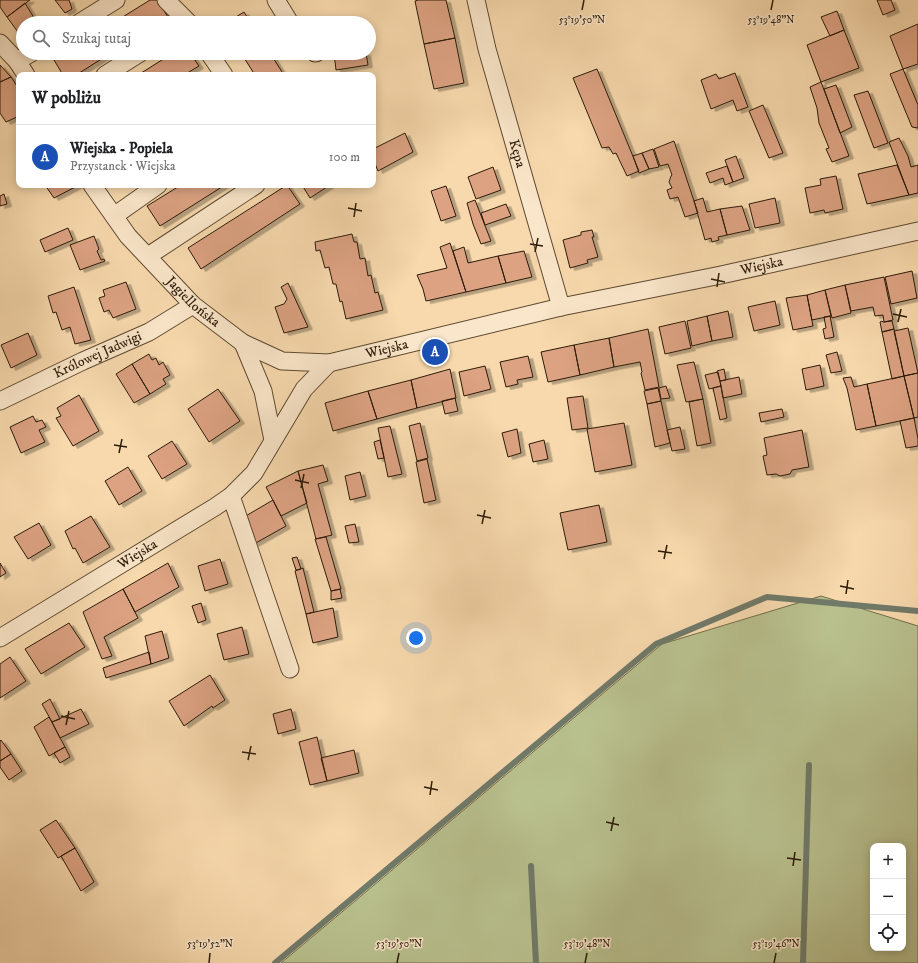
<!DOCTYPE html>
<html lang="pl">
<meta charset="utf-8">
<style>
:root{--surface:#fff;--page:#f6f6f6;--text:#202124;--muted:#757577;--line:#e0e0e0;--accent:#8f2418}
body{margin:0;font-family:"IM FELL DW Pica",serif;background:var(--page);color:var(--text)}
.controls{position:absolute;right:12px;bottom:12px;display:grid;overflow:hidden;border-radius:8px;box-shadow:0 2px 10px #0003}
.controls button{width:36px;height:36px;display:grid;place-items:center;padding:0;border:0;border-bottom:1px solid var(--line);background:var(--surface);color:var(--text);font:20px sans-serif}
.you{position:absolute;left:416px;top:638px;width:14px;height:14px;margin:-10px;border:3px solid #fff;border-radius:50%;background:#1a73e8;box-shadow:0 0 0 6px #1a73e833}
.badge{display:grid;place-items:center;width:26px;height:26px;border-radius:50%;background:var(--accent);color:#fff;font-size:13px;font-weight:700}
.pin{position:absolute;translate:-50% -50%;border:2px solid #fff;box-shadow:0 1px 4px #0006}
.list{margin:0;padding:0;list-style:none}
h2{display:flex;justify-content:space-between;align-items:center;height:52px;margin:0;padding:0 16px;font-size:17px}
h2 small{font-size:13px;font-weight:400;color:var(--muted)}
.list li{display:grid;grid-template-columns:26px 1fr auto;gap:12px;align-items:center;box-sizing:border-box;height:64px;padding:0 16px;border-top:1px solid var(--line)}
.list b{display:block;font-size:15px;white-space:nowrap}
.list p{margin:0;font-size:13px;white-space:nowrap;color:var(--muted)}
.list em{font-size:13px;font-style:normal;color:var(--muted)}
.icon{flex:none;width:22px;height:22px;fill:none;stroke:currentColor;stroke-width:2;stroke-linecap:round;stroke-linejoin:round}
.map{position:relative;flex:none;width:918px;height:963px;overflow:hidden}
.search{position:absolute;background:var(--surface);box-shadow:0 2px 10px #0003;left:16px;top:16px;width:360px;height:44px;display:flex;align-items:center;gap:10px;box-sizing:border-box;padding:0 14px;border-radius:22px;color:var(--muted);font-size:15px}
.panel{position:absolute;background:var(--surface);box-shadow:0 2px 10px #0003;left:16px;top:72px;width:360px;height:116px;border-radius:8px}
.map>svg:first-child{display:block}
</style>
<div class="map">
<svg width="918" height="963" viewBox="0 0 918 963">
<defs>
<filter id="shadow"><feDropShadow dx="4.5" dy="2.5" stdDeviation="0" flood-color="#0004"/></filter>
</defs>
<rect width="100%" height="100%" fill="#f7d9ad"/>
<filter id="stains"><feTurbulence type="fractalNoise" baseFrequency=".005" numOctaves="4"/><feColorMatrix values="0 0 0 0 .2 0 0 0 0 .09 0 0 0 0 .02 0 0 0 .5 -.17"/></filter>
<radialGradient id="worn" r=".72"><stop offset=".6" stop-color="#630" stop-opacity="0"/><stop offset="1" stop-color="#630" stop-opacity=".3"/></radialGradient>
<path fill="#b8c08e" stroke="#726e4a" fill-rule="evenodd" d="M821 596 918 626V963H281L662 644ZM873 846H903V948H873Z"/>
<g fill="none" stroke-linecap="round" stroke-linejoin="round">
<path stroke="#707a69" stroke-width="6" d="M531 866 536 963
M275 963 656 644 767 597 918 611
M803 963 809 765"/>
</g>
<path fill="#dca282" stroke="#2c1b07" filter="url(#shadow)" d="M0 0H30L7 17 0 7Z
M55 0H69L72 9 65 13Z
M150 0H157L168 17 158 23H113Z
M418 0H446L455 38 424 44 415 1Z
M877 0H891L895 10 883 15Z
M25 3 37 23H23V39L7 17Z
M837 11 844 30 830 36 821 17Z
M244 12 251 23H226Z
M361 18 362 23H332Z
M918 24V64L903 69 890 36Z
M844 30 859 68 821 82 807 45Z
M455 38 464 83 434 89 424 44Z
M65 53H111L76 75H63L54 60Z
M173 53H190L199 66 184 75H138Z
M241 53H270L284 75H255Z
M334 53H366L368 65 336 70Z
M0 65 11 77 0 82Z
M597 69 639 171 627 176 616 153 613 154 609 147 602 148 573 78Z
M903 69 918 105V128L912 127 890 74Z
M735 73 748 107 737 111 733 100 711 109 701 80 716 74 719 79Z
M11 77 19 89V116L6 122 0 113V82Z
M821 82 849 156 832 162 826 149 829 148 819 123 817 108 810 87Z
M836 85 852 127 840 133 824 89Z
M868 91 888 143 874 148 854 95Z
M763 105 783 153 769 158 749 111Z
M405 133 413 152 378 171 373 159V149Z
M899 138 908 156 911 167 918 165V193L909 195 889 142Z
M674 141 698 213 685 217 678 197 670 199 667 190 672 188 669 182 671 176 672 175 668 164 660 166 654 149Z
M653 149 659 167 649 169 642 153Z
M642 153 649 169 639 173 633 156Z
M736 156 744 178 733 182 725 160Z
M897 165 909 195 867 204 858 174Z
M727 166 733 182 725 185 723 178 710 183 706 173Z
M493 167 501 190 476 199 468 177Z
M836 176 843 209 825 213 824 210 810 213 805 188 821 185 820 179Z
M45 185H79L54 198Z
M181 185H225L160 226 147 206Z
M287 185 300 204 201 269 188 248Z
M302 185H330L310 198Z
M446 186 456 216 441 221 431 191Z
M4 194 7 204 0 206V196Z
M703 198 707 212 720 209 727 235 718 237 719 240 712 242 711 238 705 240 694 201Z
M775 198 780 223 755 228 749 204Z
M475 200 491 241 481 244 473 224 467 203Z
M506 204 511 216 485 225 481 213Z
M742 206 750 230 727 235 720 209Z
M68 228 73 240 45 252 40 240Z
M592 230 594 237H592L598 257 587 260 588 263 570 268 563 240 581 235V232Z
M352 234 354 242H357L360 259 365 258 368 276 371 275 375 293 378 292 383 310 346 319 342 301 340 302 336 284H333L329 267 325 268 320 250 316 251 315 242Z
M94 236 99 249 97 251 101 260 104 259 105 261 80 270 70 245Z
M450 243 466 292 426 301 423 289 417 275 447 268 440 247Z
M464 247 468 263 498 256 506 283 466 292 453 251Z
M524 251 532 277 506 283 498 256Z
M912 271 917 298 891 304 885 277Z
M884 277 893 320 884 322 883 315 875 316 873 307 851 311 845 285Z
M126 282 136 309 113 318 109 310 104 312 99 298 105 296 103 290Z
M288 283 308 327 284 333 275 307 284 304 287 299 281 287Z
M845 285 851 313 832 318 825 290Z
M74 287 91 340 75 344 70 327 62 330 56 312 53 313 48 296Z
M825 290 831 316 812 320 807 295Z
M807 295 813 326 793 330 786 298Z
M775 301 780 325 754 331 748 307Z
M728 311 733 337 712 341 707 316Z
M707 316 712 341 692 346 687 321Z
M830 316 834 337 825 339 823 329 826 328 824 317Z
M685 321 691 348 665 354 659 327Z
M882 321 883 322 892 321 894 329 882 332 880 322Z
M908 328 918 373 904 376 894 331Z
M648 329 659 387 645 390 641 373 642 372 640 362 614 367 609 338Z
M894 329 904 376 892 379 882 332Z
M28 333 37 355 11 368 1 345Z
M609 338 614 367 580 375 574 345Z
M574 345 580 375 548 382 541 352Z
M837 352 842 371 831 373 826 355Z
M149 354 152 360 156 358 159 365 163 362 170 375 163 379 166 384 150 394 132 364Z
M528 356 533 377 517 380 518 384 506 387 500 362Z
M694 362 703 399 686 402 677 365Z
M132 364 150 394 134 403 116 374Z
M820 365 824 386 806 390 802 369Z
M485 366 491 389 464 396 459 372Z
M450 369 456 398 417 408 411 380Z
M724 369 726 380 720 381 717 371Z
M718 372 721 386 709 389 705 375Z
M918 373V417L914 418 904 376Z
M904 376 914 418 876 426 867 384Z
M739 377 742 394 723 398 720 381Z
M851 377 854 387 867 384 876 426 856 430 847 388 843 378Z
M411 380 417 408 377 419 368 391Z
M666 386 670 398 661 399 659 388Z
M721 386 727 418 720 420 713 388Z
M658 388 661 401 647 404 644 391Z
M218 389 240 421 209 442 188 409Z
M368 391 377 419 333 431 325 403Z
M79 395 99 431 73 446 56 418 61 416 57 408Z
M583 396 588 428 572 430 567 398Z
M455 398 458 411 445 414 442 401Z
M703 399 711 443 697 446 689 402Z
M661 401 670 443 655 447 647 404Z
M782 409 784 417 761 422 759 413Z
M33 416 36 422 42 420 46 427 39 430 45 442 21 453 10 427Z
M914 418 918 439V446L906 448 900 421Z
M420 423 428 458 417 461 409 426Z
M624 423 632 465 595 472 587 429Z
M390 426 402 474 388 477 378 428Z
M680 427 685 449 672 451 667 430Z
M517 429 521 453 508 457 502 433Z
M802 430 809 467 792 470 790 474 780 476 776 474 767 475 763 456 767 455 764 438Z
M380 440 384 458 378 459 374 442Z
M544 440 548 459 533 462 529 444Z
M172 441 187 464 162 479 148 456Z
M427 459 436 500 424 503 416 462Z
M323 465 328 481 318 484 332 535 316 539 298 471Z
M128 467 142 491 119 505 105 481Z
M298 471 307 503 281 516 266 487Z
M360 472 366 496 350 500 345 476Z
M273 500 286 526 254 544 244 517Z
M599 505 607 542 568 550 560 513Z
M91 516 110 547 83 563 75 548 73 549 65 531Z
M39 523 51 545 28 559 14 537Z
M355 524 359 542 349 543 345 526Z
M326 537 341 589 331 591 315 539Z
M297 557 301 569 296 570 292 558Z
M220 559 228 584 205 591 198 566Z
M0 563 6 573 0 577Z
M168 563 179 587 135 612 123 589Z
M303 568 314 612 306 614 295 571Z
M123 589 138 618 104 637 112 656 102 659 83 612Z
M340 589 342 598 331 600V591Z
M201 603 206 620 198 623 192 606Z
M333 608 338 637 313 643 306 614Z
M69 623 85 647 41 674 25 649Z
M242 627 249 654 224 660 217 634Z
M162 631 169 658 151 664 145 636Z
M149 652 151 664 106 678 103 668Z
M10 657 26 681 0 698V664Z
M210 675 225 700 213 708 212 706 184 726 169 701Z
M50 699 60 719 52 722 42 704Z
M81 709 89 724 60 738 52 722Z
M291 709 296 729 278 734 273 714Z
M49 717 65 747 49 756 34 727Z
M317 737 327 781 310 785 299 742Z
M1 740 11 754 0 761V741Z
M65 747 70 757 60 763 54 753Z
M354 750 359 773 327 781 321 758Z
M11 754 22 771 9 780 0 767V761Z
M56 820 75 848 58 858 40 830Z
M75 848 94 882 81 891 61 856Z"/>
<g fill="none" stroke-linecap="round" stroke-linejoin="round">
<g stroke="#5f4a30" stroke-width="19">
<g id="minor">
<path d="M166 0 189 23"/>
<path d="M276 0 290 23"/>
<path id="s1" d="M476 0 487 49 561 307"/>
<path d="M79 23 116 0"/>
<path d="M0 43 17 61 26 75"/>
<path d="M209 53 224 75"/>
<path d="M315 53H316"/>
<path d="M17 61 31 53"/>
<path d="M105 75 140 53"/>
<path id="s2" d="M92 185 128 236 193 305 243 343 282 361 329 363"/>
<path d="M114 216 158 185"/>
<path d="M148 256 256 185"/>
<path d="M243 343 263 391 273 440"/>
<path id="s3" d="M0 401 83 361 149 332 193 305"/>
<path d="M231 496 290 669"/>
<path id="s4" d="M0 638 215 507 231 496 254 473 304 389 329 363 561 307 721 275 918 231"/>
</g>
</g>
<use href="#minor" stroke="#fae6ca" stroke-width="17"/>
</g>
<path fill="none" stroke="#2c1b07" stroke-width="1.5" d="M582 10 584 0M771 10 773 0M348 208 362 211M354 217 356 203M530 244 543 246M535 252 538 238M711 279 725 282M717 287 719 273M893 314 907 317M898 322 901 309M114 445 127 447M119 453 122 439M295 480 309 483M301 488 304 474M477 515 491 518M482 524 485 510M658 551 672 553M664 559 667 545M840 586 854 589M846 594 848 580M61 716 75 719M66 725 69 711M242 752 256 754M248 760 251 746M424 787 438 790M430 795 432 781M606 822 619 825M611 831 614 817M787 858 801 860M793 866 795 852M209 963 210 953M397 963 399 953M585 963 587 953M774 963 776 953"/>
<g text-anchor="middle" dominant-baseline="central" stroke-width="3" stroke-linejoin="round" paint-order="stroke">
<g font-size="14" fill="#2c1b07" stroke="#fae6ca">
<text stroke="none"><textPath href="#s1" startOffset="159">Kępa</textPath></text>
<text stroke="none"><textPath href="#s4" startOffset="881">Wiejska</textPath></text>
<text stroke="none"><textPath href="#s2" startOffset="155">Jagiellońska</textPath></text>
<text stroke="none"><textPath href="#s4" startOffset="497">Wiejska</textPath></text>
<text stroke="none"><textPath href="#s3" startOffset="108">Królowej Jadwigi</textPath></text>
<text stroke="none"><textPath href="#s4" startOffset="161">Wiejska</textPath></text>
</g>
</g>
<g font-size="10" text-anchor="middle" fill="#2c1b07" stroke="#fae6ca" stroke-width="3" stroke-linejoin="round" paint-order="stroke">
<text x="582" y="23">53°19'50"N</text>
<text x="771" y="23">53°19'48"N</text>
<text x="210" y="947">53°19'52"N</text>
<text x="399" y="947">53°19'50"N</text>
<text x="587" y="947">53°19'48"N</text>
<text x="776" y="947">53°19'46"N</text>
</g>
<rect width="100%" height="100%" filter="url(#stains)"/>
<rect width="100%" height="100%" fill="url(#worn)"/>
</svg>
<div class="controls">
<button>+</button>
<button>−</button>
<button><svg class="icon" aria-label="locate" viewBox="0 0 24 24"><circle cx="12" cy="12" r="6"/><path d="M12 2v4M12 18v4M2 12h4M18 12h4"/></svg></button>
</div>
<div class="you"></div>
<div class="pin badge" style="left:435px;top:352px;background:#1a4fb4">A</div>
<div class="search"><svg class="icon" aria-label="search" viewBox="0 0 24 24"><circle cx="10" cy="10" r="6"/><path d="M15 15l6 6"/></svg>Szukaj tutaj</div>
<section class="panel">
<h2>W pobliżu<small></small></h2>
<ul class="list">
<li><span class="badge" style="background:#1a4fb4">A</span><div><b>Wiejska - Popiela</b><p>Przystanek · Wiejska</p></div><em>100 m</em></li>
</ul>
</section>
</div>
